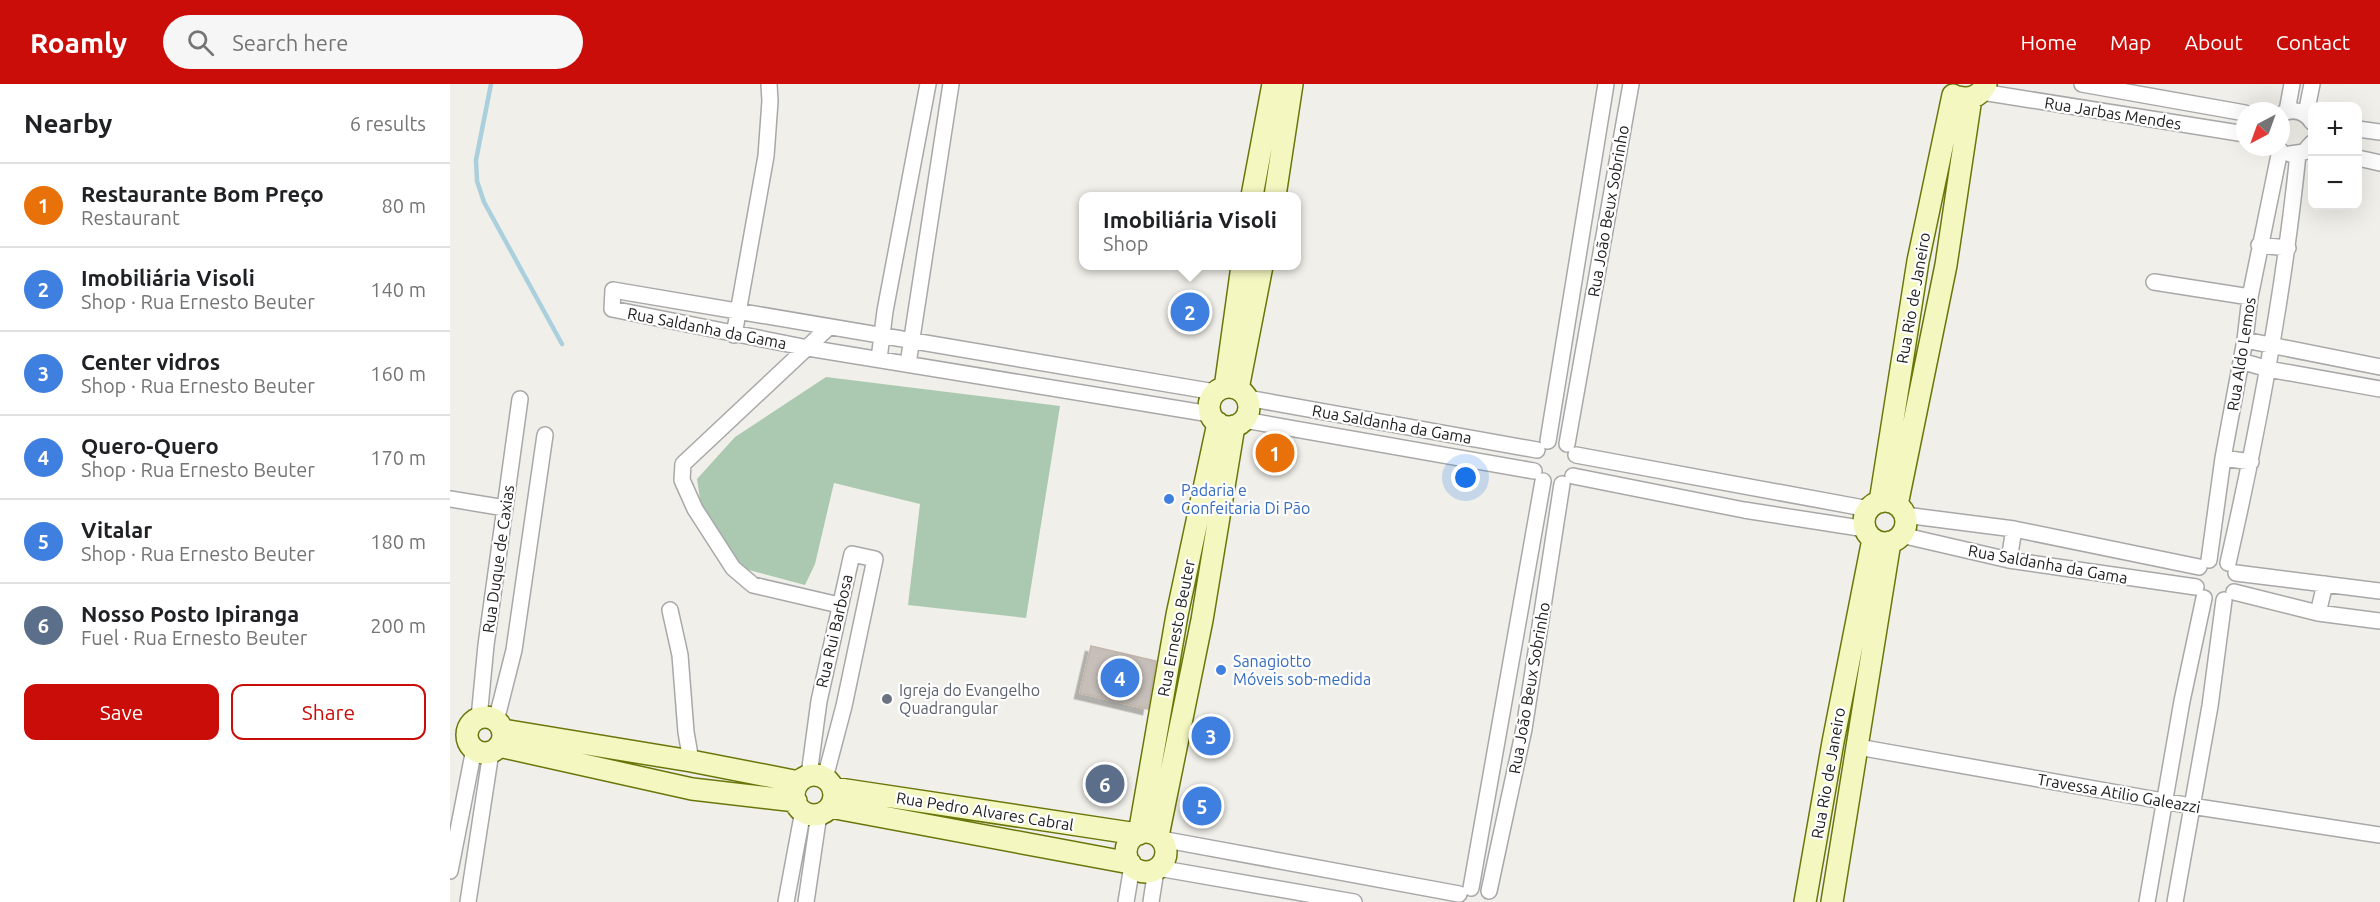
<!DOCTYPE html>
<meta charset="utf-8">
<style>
:root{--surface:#fff;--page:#f6f6f6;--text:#202124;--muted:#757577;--line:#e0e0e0;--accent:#ca0d09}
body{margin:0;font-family:Ubuntu,sans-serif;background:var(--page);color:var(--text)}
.controls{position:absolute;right:18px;top:18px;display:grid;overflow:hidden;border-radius:12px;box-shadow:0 6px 24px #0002}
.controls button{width:54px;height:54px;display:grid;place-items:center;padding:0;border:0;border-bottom:2px solid var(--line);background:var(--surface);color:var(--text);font:30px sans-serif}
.compass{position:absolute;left:1786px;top:18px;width:54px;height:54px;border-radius:50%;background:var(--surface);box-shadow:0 6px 24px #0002;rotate:221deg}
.you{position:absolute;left:1016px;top:394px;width:21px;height:21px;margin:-15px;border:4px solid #fff;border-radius:50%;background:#1a73e8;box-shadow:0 0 0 9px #1a73e833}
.badge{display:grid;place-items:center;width:39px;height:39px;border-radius:50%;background:var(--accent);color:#fff;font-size:20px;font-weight:700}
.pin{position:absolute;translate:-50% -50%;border:3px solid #fff;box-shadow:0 2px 6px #0006}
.popup{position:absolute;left:629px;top:108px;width:222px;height:78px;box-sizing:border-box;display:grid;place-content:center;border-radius:12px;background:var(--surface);filter:drop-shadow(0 2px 4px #0005);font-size:20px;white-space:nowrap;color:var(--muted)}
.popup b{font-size:22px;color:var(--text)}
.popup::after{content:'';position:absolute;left:50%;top:100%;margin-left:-12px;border:12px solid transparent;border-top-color:var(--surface)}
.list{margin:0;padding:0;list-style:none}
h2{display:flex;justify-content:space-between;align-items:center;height:78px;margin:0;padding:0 24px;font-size:26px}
h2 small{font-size:20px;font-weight:400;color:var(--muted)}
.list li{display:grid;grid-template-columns:39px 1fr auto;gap:18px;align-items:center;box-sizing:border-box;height:84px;padding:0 24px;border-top:2px solid var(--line)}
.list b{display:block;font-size:22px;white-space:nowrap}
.list p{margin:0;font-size:20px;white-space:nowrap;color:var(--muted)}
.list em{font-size:20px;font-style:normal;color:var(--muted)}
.actions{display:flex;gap:12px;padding:18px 24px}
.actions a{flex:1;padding:14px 0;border:2px solid var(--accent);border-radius:12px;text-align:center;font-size:21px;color:var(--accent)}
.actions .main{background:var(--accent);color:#fff}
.icon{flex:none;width:33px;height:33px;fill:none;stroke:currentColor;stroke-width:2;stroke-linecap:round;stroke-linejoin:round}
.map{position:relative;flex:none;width:1930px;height:818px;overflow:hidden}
header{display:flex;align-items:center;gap:36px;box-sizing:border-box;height:84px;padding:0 30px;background:var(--accent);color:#fff}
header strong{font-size:28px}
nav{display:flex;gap:33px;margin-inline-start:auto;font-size:21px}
.search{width:420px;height:54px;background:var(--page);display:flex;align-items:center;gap:15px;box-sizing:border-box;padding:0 21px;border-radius:33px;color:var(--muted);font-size:22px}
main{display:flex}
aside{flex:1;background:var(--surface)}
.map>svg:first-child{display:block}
</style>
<header>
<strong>Roamly</strong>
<div class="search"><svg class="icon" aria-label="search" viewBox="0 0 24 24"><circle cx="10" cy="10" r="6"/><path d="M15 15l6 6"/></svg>Search here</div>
<nav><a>Home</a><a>Map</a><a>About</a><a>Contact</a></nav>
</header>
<main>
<aside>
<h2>Nearby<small>6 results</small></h2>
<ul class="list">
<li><span class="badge" style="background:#e8710a">1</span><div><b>Restaurante Bom Preço</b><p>Restaurant</p></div><em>80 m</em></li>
<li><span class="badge" style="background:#3f7fe0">2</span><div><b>Imobiliária Visoli</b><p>Shop · Rua Ernesto Beuter</p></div><em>140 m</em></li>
<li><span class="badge" style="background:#3f7fe0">3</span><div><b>Center vidros</b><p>Shop · Rua Ernesto Beuter</p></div><em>160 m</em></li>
<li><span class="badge" style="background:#3f7fe0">4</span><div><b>Quero-Quero</b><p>Shop · Rua Ernesto Beuter</p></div><em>170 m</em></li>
<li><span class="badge" style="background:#3f7fe0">5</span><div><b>Vitalar</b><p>Shop · Rua Ernesto Beuter</p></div><em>180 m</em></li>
<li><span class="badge" style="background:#5c6f8a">6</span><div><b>Nosso Posto Ipiranga</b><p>Fuel · Rua Ernesto Beuter</p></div><em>200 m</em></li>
</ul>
<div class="actions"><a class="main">Save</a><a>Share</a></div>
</aside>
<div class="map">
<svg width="1930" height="818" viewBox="0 0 1930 818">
<defs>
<filter id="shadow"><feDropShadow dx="-5.5" dy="5.5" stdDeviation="0" flood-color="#0004"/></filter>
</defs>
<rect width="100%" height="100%" fill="#f1efe9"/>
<path fill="#abc9b0" d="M376 293 610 322 576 534 458 521 470 420 384 399 365 480 355 501 284 482 252 429 247 395 285 353Z"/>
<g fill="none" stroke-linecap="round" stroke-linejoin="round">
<path stroke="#abd0dd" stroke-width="4.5" d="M41 0 26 76 27 97 34 118 112 260"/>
</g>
<path fill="#c6beb8" stroke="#c3b6ab" stroke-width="1.5" filter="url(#shadow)" d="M641 562 706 577 698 625 630 609Z"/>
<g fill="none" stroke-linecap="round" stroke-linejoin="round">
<g stroke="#a8a8a8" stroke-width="18">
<path id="street" d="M1632 0 1795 29
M1532 8 1795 50
M1837 27 1842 0
M1831 30C1843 24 1854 26 1862 38
M1856 30 1862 0
M1908 45 1930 48
M1840 70 1854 68 1862 59
M1908 74 1930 79
M1809 161 1838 164
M1704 198 1800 213
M378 244 233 380 232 396 245 425 283 484 303 501 389 521
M284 251 316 72 320 17 319 0
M1795 256 1930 283
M429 275 435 227 478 0
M1791 277 1818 285 1930 305
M458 280 501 0
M797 314 1087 366
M760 330 358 264 162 225 163 206 765 308
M794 336 1084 387
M1098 357 1156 0
M1117 360 1181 0
M1126 371 1419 425
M1773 374 1801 378
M1123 392 1294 426 1416 445
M0 415 55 424
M1455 431 1564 445 1749 483
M1451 451 1559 476 1746 503
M1559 476 1564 445
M1759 476 1773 374 1795 256 1800 213 1830 66
M1778 479C1809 343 1834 208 1848 70
M1786 489 1930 507
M1784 508 1868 529 1930 537
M220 526 230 571 236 648 241 677
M1868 529 1875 500
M29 634 36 561 70 315
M46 637 64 566 95 351
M1408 663 1741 722 1930 751
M359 691 369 617 402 470 425 475 394 622 375 694
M711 755 1009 810
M708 784 904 818
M0 787 24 665
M1021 804 1093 397
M1039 807 1074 645 1112 400
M18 818 41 668
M336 818 353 727
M356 818 369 730
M676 818 682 782
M701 818 706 786
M1697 818 1732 617 1754 514
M1725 818 1760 622 1774 516"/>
</g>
<g stroke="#69770a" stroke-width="24">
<path id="secondary" d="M1508 13C1521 16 1530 12 1536 0
M802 112 823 0
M825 112 842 0
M776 297 792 182
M759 323a20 20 0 1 1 40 0a20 20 0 1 1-40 0Z
M788 305 812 182
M1414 438a21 21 0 1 1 42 0a21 21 0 1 1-42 0Z
M1430 418 1468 177 1503 11
M1447 421 1496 181 1521 14
M17 651a18 18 0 1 1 36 0a18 18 0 1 1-36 0Z
M52 646 241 677 349 698
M49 662 242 705 346 717
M344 711a20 20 0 1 1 40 0a20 20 0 1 1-40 0Z
M383 704 687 750
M380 723 680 779
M676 768a20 20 0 1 1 40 0a20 20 0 1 1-40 0Z
M689 750 727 531 768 339
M708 752 752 536 784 342
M1355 818 1383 658 1423 455
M1382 818 1440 458"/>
</g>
<use href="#street" stroke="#fff" stroke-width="15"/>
<use href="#secondary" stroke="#f4f7c0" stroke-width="21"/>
</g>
<g fill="#3f7fe0" stroke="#fff" stroke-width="2">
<circle cx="719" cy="415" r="6"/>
<circle cx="771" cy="586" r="6"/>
</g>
<circle fill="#6b7280" stroke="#fff" stroke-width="2" cx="437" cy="615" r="6"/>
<g text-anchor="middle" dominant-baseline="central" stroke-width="4.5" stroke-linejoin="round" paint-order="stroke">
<g font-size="16" fill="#212121" stroke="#fff">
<text transform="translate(1663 29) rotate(9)">Rua Jarbas Mendes</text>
<text transform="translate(1158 127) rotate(-80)">Rua João Beux Sobrinho</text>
<text transform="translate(1463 214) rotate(-80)">Rua Rio de Janeiro</text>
<text transform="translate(257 244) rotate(11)">Rua Saldanha da Gama</text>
<text transform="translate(1791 270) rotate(-81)">Rua Aldo Lemos</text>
<text transform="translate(942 340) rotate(10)">Rua Saldanha da Gama</text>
<text transform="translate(48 475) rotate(-82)">Rua Duque de Caxias</text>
<text transform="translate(1598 480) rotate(10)">Rua Saldanha da Gama</text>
<text transform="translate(726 544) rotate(-79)">Rua Ernesto Beuter</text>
<text transform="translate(384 547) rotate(-77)">Rua Rui Barbosa</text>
<text transform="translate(1079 604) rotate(-80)">Rua João Beux Sobrinho</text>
<text transform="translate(1378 689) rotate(-80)">Rua Rio de Janeiro</text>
<text transform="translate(1669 709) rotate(10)">Travessa Atilio Galeazzi</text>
<text transform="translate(535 727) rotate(9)">Rua Pedro Alvares Cabral</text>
</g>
<g font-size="16" fill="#366cbe" stroke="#fff" text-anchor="start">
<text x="731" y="406">Padaria e<tspan x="731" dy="18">Confeitaria Di Pão</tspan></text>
<text x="783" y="577">Sanagiotto<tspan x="783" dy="18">Móveis sob-medida</tspan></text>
</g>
<g font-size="16" fill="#5b616d" stroke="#fff" text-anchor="start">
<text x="449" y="606">Igreja do Evangelho<tspan x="449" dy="18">Quadrangular</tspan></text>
</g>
</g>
</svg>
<div class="controls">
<button>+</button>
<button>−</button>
</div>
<svg class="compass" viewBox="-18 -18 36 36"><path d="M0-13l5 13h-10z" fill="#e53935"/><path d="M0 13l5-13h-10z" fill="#757577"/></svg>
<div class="you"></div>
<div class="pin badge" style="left:825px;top:369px;background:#e8710a">1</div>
<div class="pin badge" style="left:740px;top:228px;background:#3f7fe0">2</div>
<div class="popup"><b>Imobiliária Visoli</b>Shop</div>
<div class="pin badge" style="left:761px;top:652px;background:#3f7fe0">3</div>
<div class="pin badge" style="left:670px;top:594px;background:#3f7fe0">4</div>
<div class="pin badge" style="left:752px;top:722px;background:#3f7fe0">5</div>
<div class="pin badge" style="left:655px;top:700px;background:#5c6f8a">6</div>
</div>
</main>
